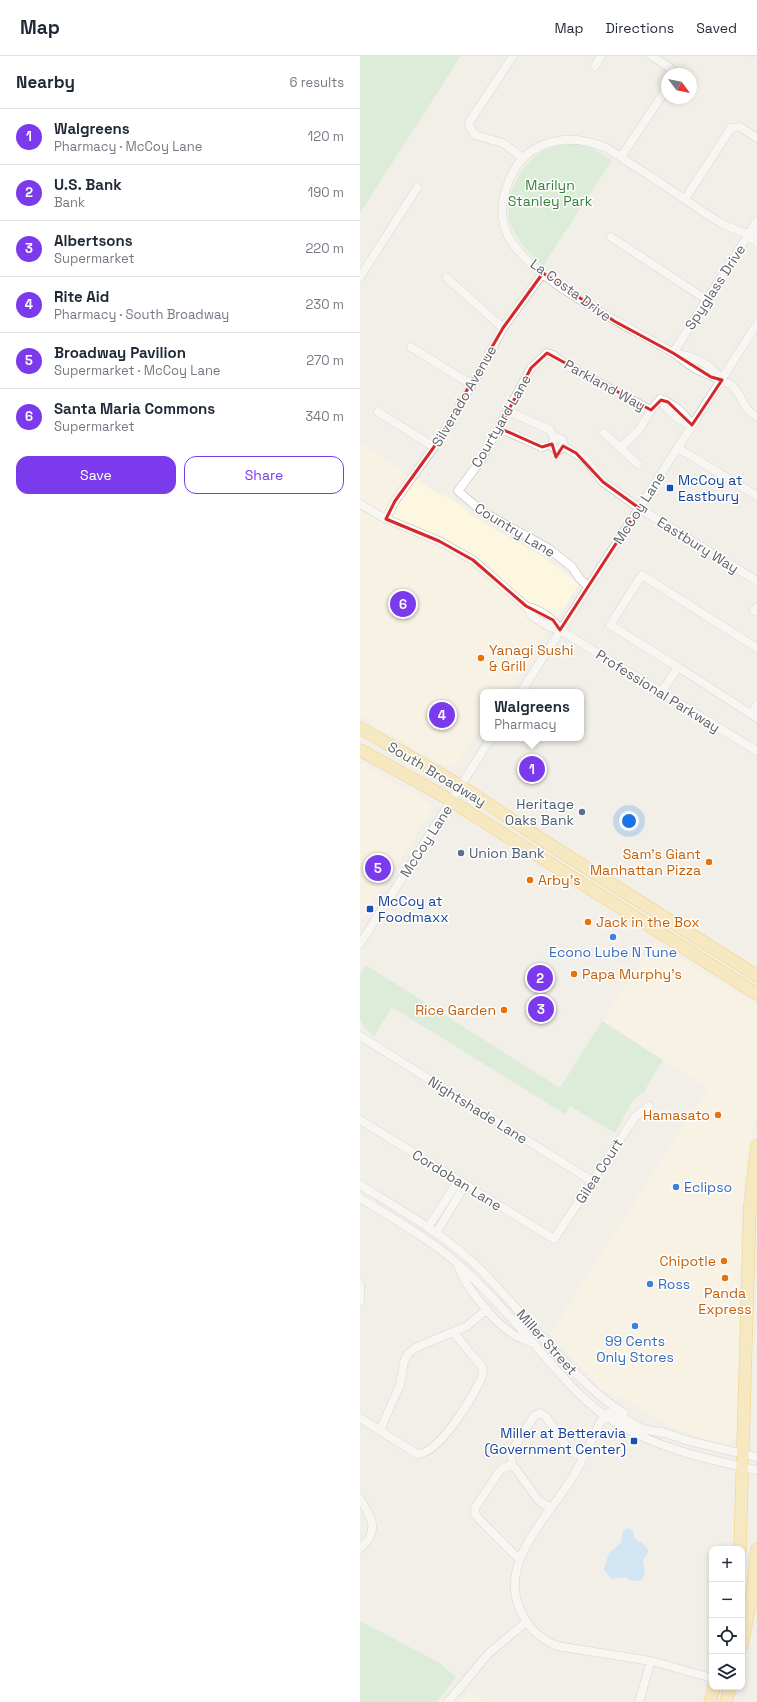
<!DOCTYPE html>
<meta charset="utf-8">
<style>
:root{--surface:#fff;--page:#f6f6f7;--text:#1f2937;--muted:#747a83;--line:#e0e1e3;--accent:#7c3aed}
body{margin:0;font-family:"Space Grotesk",sans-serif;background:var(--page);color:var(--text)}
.controls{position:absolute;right:12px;bottom:12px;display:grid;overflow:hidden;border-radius:8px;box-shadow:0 2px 6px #0003}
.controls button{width:36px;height:36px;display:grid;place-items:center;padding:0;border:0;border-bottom:1px solid var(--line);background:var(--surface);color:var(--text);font:20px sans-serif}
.compass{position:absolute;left:301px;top:12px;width:36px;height:36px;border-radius:50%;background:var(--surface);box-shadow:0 2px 6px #0003;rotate:122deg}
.you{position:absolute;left:269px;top:765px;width:14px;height:14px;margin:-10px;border:3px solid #fff;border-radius:50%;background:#1a73e8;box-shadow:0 0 0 6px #1a73e833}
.badge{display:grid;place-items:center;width:26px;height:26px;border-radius:50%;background:var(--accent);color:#fff;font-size:13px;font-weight:700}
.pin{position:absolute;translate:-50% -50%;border:2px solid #fff;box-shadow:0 1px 4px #0006}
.popup{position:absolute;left:120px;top:633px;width:104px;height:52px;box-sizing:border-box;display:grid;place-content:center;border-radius:8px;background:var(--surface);filter:drop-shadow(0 1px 3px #0005);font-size:13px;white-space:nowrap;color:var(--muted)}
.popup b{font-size:15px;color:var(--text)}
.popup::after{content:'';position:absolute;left:50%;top:100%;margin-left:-8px;border:8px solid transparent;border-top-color:var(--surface)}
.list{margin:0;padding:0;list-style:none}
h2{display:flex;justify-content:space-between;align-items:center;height:52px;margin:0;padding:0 16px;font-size:17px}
h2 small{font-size:13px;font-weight:400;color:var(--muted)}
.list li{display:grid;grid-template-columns:26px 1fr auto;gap:12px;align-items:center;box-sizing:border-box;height:56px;padding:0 16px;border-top:1px solid var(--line)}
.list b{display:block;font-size:15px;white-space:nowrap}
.list p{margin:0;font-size:13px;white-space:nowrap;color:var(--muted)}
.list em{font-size:13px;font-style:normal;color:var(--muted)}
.actions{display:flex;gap:8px;padding:12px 16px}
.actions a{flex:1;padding:9px 0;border:1px solid var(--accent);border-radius:12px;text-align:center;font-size:14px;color:var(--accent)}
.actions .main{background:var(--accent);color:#fff}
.icon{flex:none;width:22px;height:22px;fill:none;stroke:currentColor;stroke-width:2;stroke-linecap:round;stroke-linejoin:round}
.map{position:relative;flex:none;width:397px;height:1646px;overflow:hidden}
header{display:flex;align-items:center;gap:24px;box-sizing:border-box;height:56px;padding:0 20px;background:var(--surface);border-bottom:1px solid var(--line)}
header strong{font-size:19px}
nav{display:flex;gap:22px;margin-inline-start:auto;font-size:14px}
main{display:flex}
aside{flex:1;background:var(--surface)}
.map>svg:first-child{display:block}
</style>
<header>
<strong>Map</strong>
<nav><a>Map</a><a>Directions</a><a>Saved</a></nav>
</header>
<main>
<aside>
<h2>Nearby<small>6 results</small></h2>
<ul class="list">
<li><span class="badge">1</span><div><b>Walgreens</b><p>Pharmacy · McCoy Lane</p></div><em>120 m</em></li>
<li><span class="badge">2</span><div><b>U.S. Bank</b><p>Bank</p></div><em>190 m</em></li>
<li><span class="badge">3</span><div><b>Albertsons</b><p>Supermarket</p></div><em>220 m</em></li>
<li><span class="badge">4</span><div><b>Rite Aid</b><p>Pharmacy · South Broadway</p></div><em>230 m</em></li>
<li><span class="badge">5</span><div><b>Broadway Pavilion</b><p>Supermarket · McCoy Lane</p></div><em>270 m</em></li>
<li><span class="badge">6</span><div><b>Santa Maria Commons</b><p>Supermarket</p></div><em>340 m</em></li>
</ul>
<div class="actions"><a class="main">Save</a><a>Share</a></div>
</aside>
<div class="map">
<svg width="397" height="1646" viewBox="0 0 397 1646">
<rect width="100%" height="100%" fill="#f1efe8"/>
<path fill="#fef7e0" d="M0 387 83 441 85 438 116 462 188 504 219 528 149 636H123V668L97 708 86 710 16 671 0 659Z
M0 707 68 746 71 749 72 753 0 867Z
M294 886 397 949V1057L386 1106 381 1160 377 1376 374 1383 367 1387 352 1385 316 1373 268 1345 242 1334 190 1278 348 1032 242 965Z
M108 1635 124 1646H99Z"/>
<path fill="#c5e8c5" d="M0 0H101L0 157Z
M209 88 228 90 252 104 183 210C169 197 156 185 150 166 144 143 157 116 175 100 185 92 198 90 209 88Z
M6 909 200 1032 242 965 303 1004 286 1032V1035C271 1040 263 1065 255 1077L210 1050 205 1058 32 951 14 980 5 972 0 964V918Z
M0 1565 78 1606 96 1621 77 1646H0Z"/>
<path fill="#aadaff" d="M267 1472 273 1475 274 1482 286 1490 288 1495 287 1499 283 1504 285 1517 282 1524 273 1525 265 1521 252 1523 247 1518 244 1513 249 1497 261 1487 263 1475Z"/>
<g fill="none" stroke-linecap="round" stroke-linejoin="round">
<g stroke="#b5b8bc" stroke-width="9">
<path id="minor" d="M153 0 110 65 109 70 115 79 143 87 163 102
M292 0 310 12 313 18
M235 10 241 0
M261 101 307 32
M325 143 371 72 380 71 397 82
M397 178C370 179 336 150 314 136 292 121 269 107 247 92 205 74 160 85 146 133 142 145 141 160 145 172 160 221 269 270 312 296 320 301 327 308 336 313 347 319 362 323 371 329 383 338 380 351 397 361
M388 179 397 187
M251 181 347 244
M0 221 57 132
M87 222 143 272
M51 291 112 329
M313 297 397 165
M314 297C333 300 351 308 362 324
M300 343C307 355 320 366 332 369
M300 343C313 347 325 358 332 369
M148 355 190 374 195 383
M18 356 74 391
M139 372 182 391 192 388
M244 377 278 408
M192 388a6 6 0 1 1 12 0a6 6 0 1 1-12 0Z
M203 390 225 403 243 426 279 452 397 525
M260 392 279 374 291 354
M318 392 397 440
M0 448 26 463 79 485 113 504 166 550 172 560 189 571 200 574 397 695
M26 463 35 445 74 391 112 329 143 272 183 217
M228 530 220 523 212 511 188 492 123 456 98 435 121 404 171 312 187 297 193 299 209 311 291 354 300 343
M166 550C181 554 192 561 200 574
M394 555 397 551
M318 611 250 569 282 519 397 592
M161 636 397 268
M301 637 318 611 397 662
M391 658 397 649
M0 888 131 682
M0 980 232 1125
M0 1064 194 1183 275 1061 289 1050
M0 1129C41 1154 84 1178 119 1212 144 1238 168 1265 192 1292 214 1316 236 1340 264 1357
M0 1142C39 1166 81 1189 113 1222 139 1247 163 1275 186 1302 205 1323 223 1345 247 1361 291 1391 345 1403 397 1414
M68 1172 98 1125
M76 1177 105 1129
M97 1207C104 1229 131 1263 150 1276 156 1281 164 1283 170 1286
M0 1228V1245
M0 1362 57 1398C80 1398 115 1338 123 1318L122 1311 94 1277
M20 1374 40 1329 44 1306 48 1298 55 1292 107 1270 127 1253
M299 1375 329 1385 397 1401
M303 1377 283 1373 252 1356 248 1357 241 1365C231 1385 222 1407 210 1425 186 1464 136 1509 162 1558 170 1574 181 1583 197 1590L291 1605 352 1622
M152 1408 179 1445 191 1452
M0 1443C11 1460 21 1476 0 1492
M159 1503 119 1463 115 1458V1452L141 1413 152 1408 151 1396 174 1360 180 1357 186 1361 210 1395 223 1401
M88 1646 129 1597 166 1566
M279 1646 291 1605"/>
</g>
<g stroke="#f9ab00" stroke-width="13">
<path id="highway" d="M0 672 101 730 181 783 397 920
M0 694 80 738 397 938
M380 1493 390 1149 397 1090
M382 1589 393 1532 397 1493
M350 1646 354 1631
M366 1646 370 1631"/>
</g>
<use href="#minor" stroke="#fff" stroke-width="8"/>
<use href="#highway" stroke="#fde293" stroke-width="12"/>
<path stroke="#b6b7b8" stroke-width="2" stroke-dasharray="1 5" stroke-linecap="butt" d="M392 0 397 3"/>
</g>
<path d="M0 0H397V1646H0ZM183 217 254 265 313 297 351 321 362 324 332 369 308 346 301 344 291 354 187 297 171 312 139 372 182 391 192 388 196 401 203 390 216 397 243 426 279 452 200 574 193 564 166 550 113 504 79 485 26 463 35 445 74 391 143 272Z" fill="#f1efe8" fill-opacity=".55" fill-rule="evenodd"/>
<path fill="none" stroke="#d62828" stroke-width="3" stroke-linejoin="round" d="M183 217 254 265 313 297 351 321 362 324 332 369 308 346 301 344 291 354 187 297 171 312 139 372 182 391 192 388 196 401 203 390 216 397 243 426 279 452 200 574 193 564 166 550 113 504 79 485 26 463 35 445 74 391 143 272Z"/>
<g fill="#1a4fb4" stroke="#fff" stroke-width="1.5">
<rect x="306" y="428" width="8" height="8" rx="2"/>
<rect x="6" y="849" width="8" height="8" rx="2"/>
<rect x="270" y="1381" width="8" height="8" rx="2"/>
</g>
<g fill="#e8710a" stroke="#fff" stroke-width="1.5">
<circle cx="121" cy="602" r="4"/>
<circle cx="349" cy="806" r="4"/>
<circle cx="170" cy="824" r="4"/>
<circle cx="228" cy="866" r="4"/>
<circle cx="214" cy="918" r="4"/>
<circle cx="144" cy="954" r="4"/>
<circle cx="358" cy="1059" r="4"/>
<circle cx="364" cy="1205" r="4"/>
<circle cx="365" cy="1222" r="4"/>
</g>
<g fill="#5c6f8a" stroke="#fff" stroke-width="1.5">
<circle cx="222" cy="756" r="4"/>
<circle cx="101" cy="797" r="4"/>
</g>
<g fill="#3f7fe0" stroke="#fff" stroke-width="1.5">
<circle cx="253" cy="881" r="4"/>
<circle cx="316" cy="1131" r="4"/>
<circle cx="290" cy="1228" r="4"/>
<circle cx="275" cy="1270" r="4"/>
</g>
<g text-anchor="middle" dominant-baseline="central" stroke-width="3" stroke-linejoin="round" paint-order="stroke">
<g font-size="14" fill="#348238" stroke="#fff">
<text x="190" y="129">Marilyn<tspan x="190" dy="16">Stanley Park</tspan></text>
</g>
<g font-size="14" fill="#5f6368" stroke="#fff">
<text transform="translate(355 231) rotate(-57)">Spyglass Drive</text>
<text transform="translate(211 234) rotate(36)">La Costa Drive</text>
<text transform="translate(245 329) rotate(29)">Parkland Way</text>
<text transform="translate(104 340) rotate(-60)">Silverado Avenue</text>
<text transform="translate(141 365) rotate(-60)">Courtyard Lane</text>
<text transform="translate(279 452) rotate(-57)">McCoy Lane</text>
<text transform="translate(155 474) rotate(31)">Country Lane</text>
<text transform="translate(338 489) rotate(32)">Eastbury Way</text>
<text transform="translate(298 635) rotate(32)">Professional Parkway</text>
<text transform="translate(77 718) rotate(31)">South Broadway</text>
<text transform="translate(66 785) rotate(-57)">McCoy Lane</text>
<text transform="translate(118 1054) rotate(32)">Nightshade Lane</text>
<text transform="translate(239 1115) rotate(-57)">Gilea Court</text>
<text transform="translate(97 1124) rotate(32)">Cordoban Lane</text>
<text transform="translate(187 1286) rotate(48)">Miller Street</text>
</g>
<g font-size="14" fill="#164399" stroke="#fff" text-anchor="start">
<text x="318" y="424">McCoy at<tspan x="318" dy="16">Eastbury</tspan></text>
<text x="18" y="845">McCoy at<tspan x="18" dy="16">Foodmaxx</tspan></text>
<text x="266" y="1377" text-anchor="end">Miller at Betteravia<tspan x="266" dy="16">(Government Center)</tspan></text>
</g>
<g font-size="14" fill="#c56008" stroke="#fff" text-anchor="start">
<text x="129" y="594">Yanagi Sushi<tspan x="129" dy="16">&amp; Grill</tspan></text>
<text x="341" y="798" text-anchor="end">Sam's Giant<tspan x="341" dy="16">Manhattan Pizza</tspan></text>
<text x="178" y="824">Arby's</text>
<text x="236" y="866">Jack in the Box</text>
<text x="222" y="918">Papa Murphy's</text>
<text x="136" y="954" text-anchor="end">Rice Garden</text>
<text x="350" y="1059" text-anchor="end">Hamasato</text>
<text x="356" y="1205" text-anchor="end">Chipotle</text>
<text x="365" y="1237" text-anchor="middle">Panda<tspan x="365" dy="16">Express</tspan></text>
</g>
<g font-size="14" fill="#4e5e75" stroke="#fff" text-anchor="end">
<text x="214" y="748">Heritage<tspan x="214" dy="16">Oaks Bank</tspan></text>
<text x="109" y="797" text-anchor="start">Union Bank</text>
</g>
<g font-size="14" fill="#366cbe" stroke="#fff">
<text x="253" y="896">Econo Lube N Tune</text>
<text x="324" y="1131" text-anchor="start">Eclipso</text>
<text x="298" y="1228" text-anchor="start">Ross</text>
<text x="275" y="1285">99 Cents<tspan x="275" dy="16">Only Stores</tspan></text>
</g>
</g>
</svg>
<div class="controls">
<button>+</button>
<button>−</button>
<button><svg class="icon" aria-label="locate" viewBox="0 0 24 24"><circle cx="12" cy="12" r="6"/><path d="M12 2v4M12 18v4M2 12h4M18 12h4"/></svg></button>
<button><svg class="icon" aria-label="layers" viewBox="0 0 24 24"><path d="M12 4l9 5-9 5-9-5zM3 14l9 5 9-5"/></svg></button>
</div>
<svg class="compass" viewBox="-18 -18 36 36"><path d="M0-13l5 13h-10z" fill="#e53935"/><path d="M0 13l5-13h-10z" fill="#747a83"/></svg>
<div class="you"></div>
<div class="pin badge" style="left:172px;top:713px">1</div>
<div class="popup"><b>Walgreens</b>Pharmacy</div>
<div class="pin badge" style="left:180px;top:922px">2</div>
<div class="pin badge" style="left:181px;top:953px">3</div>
<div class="pin badge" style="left:82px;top:659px">4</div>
<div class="pin badge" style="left:18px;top:812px">5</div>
<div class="pin badge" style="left:43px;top:548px">6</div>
</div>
</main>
